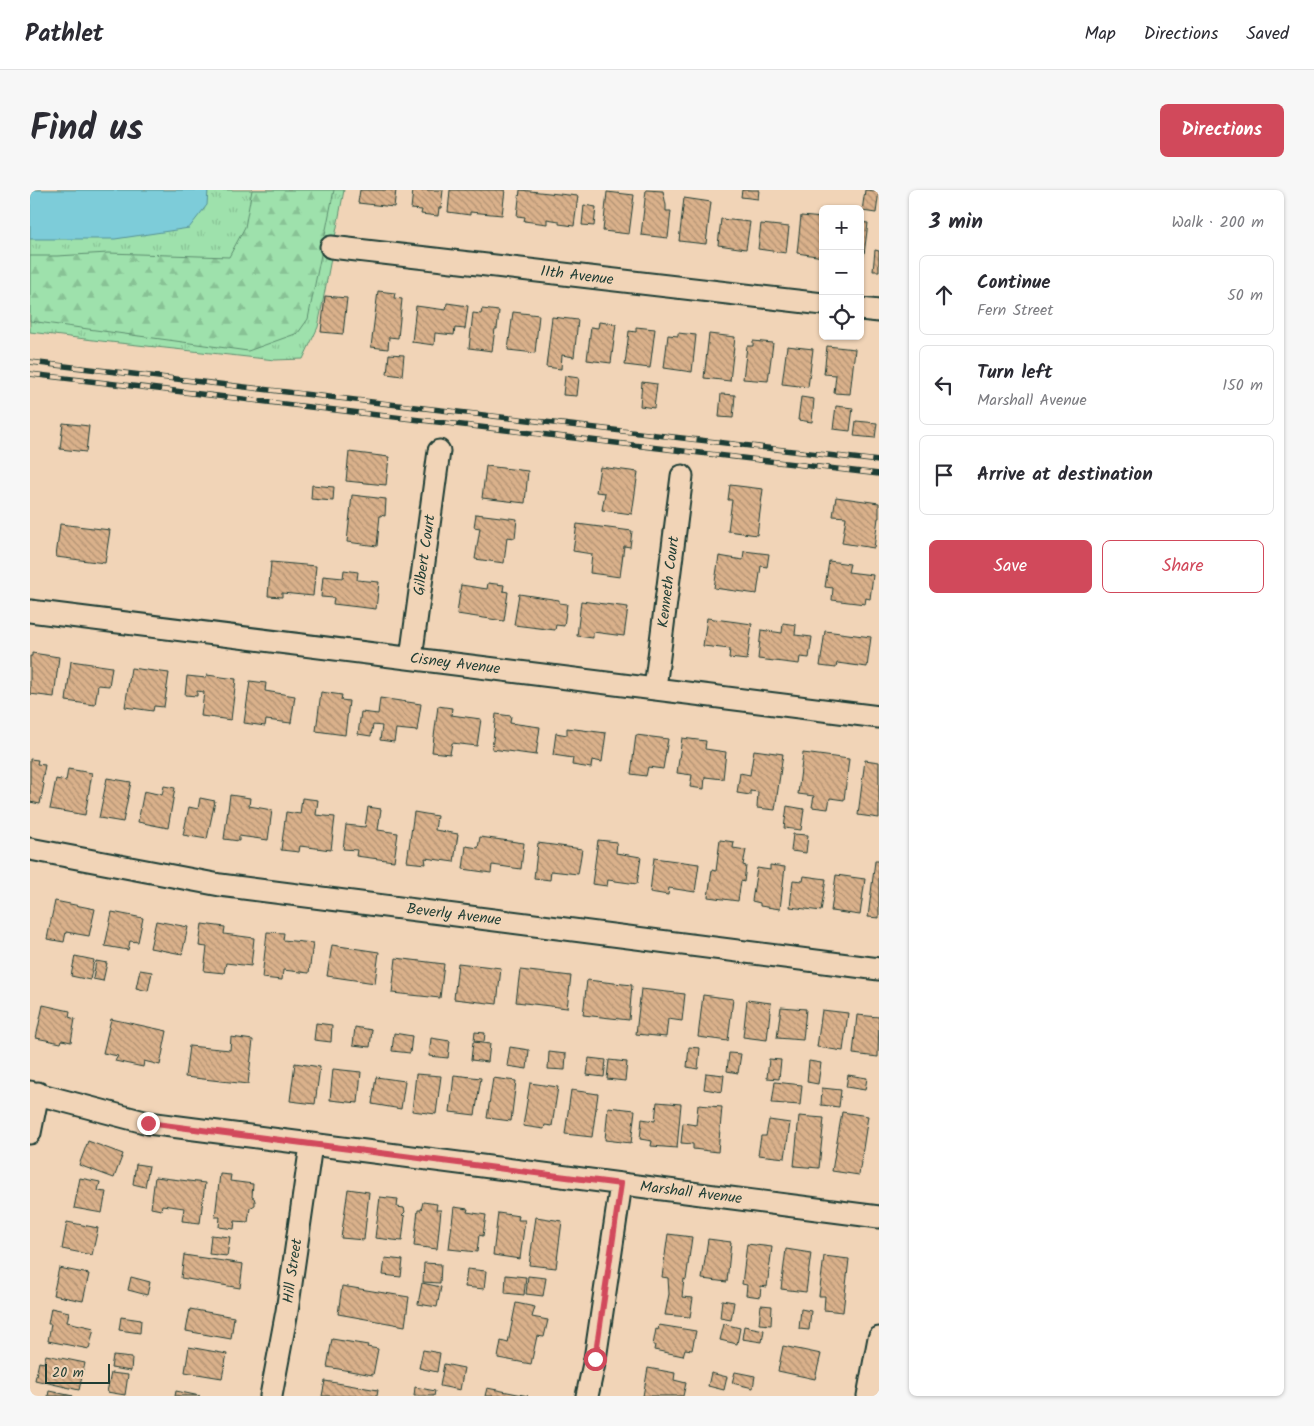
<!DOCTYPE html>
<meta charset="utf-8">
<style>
:root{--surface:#fff;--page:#f7f7f7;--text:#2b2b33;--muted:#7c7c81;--line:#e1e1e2;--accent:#d1495b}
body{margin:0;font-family:Kalam,sans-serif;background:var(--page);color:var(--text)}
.controls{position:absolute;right:15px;top:15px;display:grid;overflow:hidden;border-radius:8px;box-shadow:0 1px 4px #0004}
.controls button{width:45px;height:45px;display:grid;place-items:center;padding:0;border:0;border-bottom:1px solid var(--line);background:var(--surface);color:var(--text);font:25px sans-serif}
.scale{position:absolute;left:15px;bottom:12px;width:65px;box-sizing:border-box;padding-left:5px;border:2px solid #1f3d34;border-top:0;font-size:14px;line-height:18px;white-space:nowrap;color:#1f3d34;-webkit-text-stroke:4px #f1d4b7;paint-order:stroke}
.stop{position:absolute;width:15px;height:15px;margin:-11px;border:4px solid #d1495b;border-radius:50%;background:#fff}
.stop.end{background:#d1495b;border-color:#fff;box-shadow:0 1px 5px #0008}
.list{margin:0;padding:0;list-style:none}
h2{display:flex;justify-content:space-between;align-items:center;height:65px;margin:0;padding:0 20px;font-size:21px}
h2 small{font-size:16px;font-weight:400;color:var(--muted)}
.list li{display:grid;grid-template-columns:32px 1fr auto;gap:15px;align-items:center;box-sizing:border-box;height:80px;margin:0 10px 10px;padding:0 10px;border:1px solid var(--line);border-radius:8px}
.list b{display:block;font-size:19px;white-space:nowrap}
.list p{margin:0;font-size:16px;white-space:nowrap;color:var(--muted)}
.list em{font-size:16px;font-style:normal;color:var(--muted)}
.actions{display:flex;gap:10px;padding:15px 20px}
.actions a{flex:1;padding:11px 0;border:1px solid var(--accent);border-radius:8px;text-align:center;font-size:18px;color:var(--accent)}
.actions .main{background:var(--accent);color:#fff}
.icon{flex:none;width:28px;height:28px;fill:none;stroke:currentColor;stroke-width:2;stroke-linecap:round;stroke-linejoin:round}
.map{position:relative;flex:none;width:849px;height:1206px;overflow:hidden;border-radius:8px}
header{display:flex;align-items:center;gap:30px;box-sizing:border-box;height:70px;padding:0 25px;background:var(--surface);border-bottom:1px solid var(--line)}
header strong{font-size:24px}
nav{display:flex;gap:28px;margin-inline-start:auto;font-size:18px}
.intro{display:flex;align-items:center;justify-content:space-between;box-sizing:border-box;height:120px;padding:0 30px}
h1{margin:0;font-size:35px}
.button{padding:12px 22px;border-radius:8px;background:var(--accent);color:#fff;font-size:18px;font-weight:700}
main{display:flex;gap:30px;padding:0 30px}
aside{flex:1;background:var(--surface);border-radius:8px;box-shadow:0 1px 4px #0004}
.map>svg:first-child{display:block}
</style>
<header>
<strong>Pathlet</strong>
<nav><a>Map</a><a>Directions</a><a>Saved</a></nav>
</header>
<div class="intro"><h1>Find us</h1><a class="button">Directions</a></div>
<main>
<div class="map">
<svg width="849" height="1206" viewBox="0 0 849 1206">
<defs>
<pattern id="grass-tufts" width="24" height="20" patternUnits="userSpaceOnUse" patternTransform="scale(1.25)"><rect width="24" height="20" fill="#9ee1ac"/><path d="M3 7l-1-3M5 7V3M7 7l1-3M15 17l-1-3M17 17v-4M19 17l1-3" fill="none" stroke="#88c295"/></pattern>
<pattern id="forest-firs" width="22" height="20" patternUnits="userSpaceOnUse" patternTransform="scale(1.25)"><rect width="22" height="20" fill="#9ee1ac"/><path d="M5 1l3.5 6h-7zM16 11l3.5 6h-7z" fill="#88c295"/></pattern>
<pattern id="building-back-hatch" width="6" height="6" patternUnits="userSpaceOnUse" patternTransform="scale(1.25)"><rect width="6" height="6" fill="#dab18b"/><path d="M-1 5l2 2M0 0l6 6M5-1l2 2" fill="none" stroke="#b09172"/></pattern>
</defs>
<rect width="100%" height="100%" fill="#f1d4b7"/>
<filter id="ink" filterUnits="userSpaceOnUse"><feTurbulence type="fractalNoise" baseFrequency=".02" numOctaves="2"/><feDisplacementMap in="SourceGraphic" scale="10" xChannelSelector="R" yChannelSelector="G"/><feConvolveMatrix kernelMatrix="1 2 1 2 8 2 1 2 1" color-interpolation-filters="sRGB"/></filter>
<g filter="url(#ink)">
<path fill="url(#grass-tufts)" stroke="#5e8f70" d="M0 0H314L288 137 273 169 245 170 71 151 0 142Z"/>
<path fill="url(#forest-firs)" stroke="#5e8f70" d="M222 0H304L278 129 268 143 218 161 0 131V66H27L78 63 199 67 215 37Z"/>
<path fill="#7dccd9" stroke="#579397" d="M0 0H178L177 15 159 38 85 49H0Z"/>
<path fill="url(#building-back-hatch)" stroke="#1f3d34" d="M330 0H366L364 17 328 13Z
M383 0H413L411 18H409L408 26 391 24 392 20 381 19Z
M420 0H475L472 25 440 22V25L418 22Z
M490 0 548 6 544 36 529 34V31L517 29V34L494 31 495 27 487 26Z
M616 0 633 1 636 15V21H641L638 48 611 45Z
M712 0H729L728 9 711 7Z
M835 0 849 1 846 23 832 21Z
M577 2 604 5 599 44 573 41Z
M654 8 681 12 676 54 649 51Z
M554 15 566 17 564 36 552 35Z
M771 26 793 28V67L767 63Z
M691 29 720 32 716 59 688 55Z
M830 32 838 33 833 72H830Z
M731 34 759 37 756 63 728 59Z
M845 60 849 61V81H843Z
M348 101 365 103 364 108 372 109 368 148 359 147 358 159 341 157Z
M295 106 317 108 313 144 291 142Z
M417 113 438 116 435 139 425 138 424 145 405 143 404 155 382 152 386 116 416 120Z
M452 119 469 121 467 139H465L462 161 439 158 443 123 451 124Z
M483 122 509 125 505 163 478 160Z
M522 127 548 130 544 167 532 165 531 179 516 177Z
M569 132 586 134 581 173 557 170 561 137 568 138Z
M606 137 625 139 620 178 595 175 599 141 606 142Z
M648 143 666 145 662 182 634 178 638 145 648 146Z
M679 144 705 147 700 191 674 188Z
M723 151 743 153 738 191 713 189 717 156H723Z
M757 156 783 159 778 197 752 194Z
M797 156 825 159 820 204 804 203 806 185 794 184Z
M359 164 374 165 372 186 357 184Z
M535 186 549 188 547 206 533 205Z
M612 192 627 194 624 218 610 216Z
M691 204 705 205 703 228 689 227Z
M771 207 784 209 782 232 768 230Z
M806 216 823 218 820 241 803 239Z
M826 231 847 233 845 248 824 246Z
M33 233 59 236 56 262 30 259Z
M319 262 359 267 356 295 316 291Z
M456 276 498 281 495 313 452 308Z
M570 277 608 282 602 324 572 320 575 303 566 302Z
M282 295 304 297 303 311 281 309Z
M700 295 733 299 727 345 698 341 702 310H698Z
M322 305 356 309 355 326 350 325 347 356 317 352Z
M806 307 849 313V328H848L844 358 812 353 816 327 803 326Z
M446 324 487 329 485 348 477 347 474 373 445 369 450 338 444 337Z
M30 334 80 340 75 373 26 367Z
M547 334 602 341 600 357 594 356 590 387 560 383 562 364 543 361Z
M714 361 739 364 737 377 731 376 727 404 684 398 689 366 713 370Z
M799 371 820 374 818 382 843 385 840 409 836 408 835 414 802 410 803 398 795 397Z
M241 372 286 376 283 406 252 403V407L238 406Z
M314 380 328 382 327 390 349 392 346 419 303 414 304 408 291 407 293 386 313 388Z
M458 393 474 395 473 401 478 402 474 431 427 424 431 395 457 399Z
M489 404 529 410V413L537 414 534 436 526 435 525 440 484 435Z
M551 411 598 417 594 446 563 442V448L547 446Z
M677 428 722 434 717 470 699 468 700 459 673 456Z
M753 433 766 435 765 445 782 447 779 468 770 467 769 474 728 469 731 440 752 443Z
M795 441 841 447 837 477 807 473 806 478 790 476Z
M2 463 29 467 24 507 0 504V466H2Z
M41 471 82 477 79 496 68 495 65 515 36 511Z
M101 478 139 483 134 517 124 516 123 521 95 517Z
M177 485 206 489 201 530 171 526 174 502 167 501V506L155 505 157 486 176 488Z
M220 491 236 493 235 501 265 506 261 533 236 530 235 536 214 533Z
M291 502 312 505 311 510 319 511 315 545 286 541Z
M350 508 391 514 387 541 366 539 364 552 350 550 352 536 343 535 341 546 328 544 331 522 348 524Z
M408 516 422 518 421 525 451 529 447 556 422 553 420 564 402 562Z
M466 524 481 526 480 533 510 537 506 565 462 559Z
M537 538 576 543 572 572 562 570 561 578 542 575 543 568 523 565 526 543 537 545Z
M606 545 638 549 633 579 618 577 616 586 601 584Z
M652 548 676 551 675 559 696 562 693 589 675 587 674 599 660 597 662 585 647 583Z
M724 560 753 564 745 620 727 618 728 602 720 601V605L707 603 710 583 720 585Z
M773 563 819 569 814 610 800 608 798 619 782 617 784 606 768 604Z
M0 569 8 570 7 574 15 575 12 592 14 594 10 614 0 612Z
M835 570 849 572V628L828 625Z
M38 579 62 583 55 625 20 619 26 589 36 591Z
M77 588 101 592 93 632 69 628Z
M134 596 145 598 138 638 108 632 114 601 132 605Z
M200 605 220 608 219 616 242 620 238 650 209 646V651L194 649Z
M170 608 185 611 177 649 153 645 159 617 168 619Z
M272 608 288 610 286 625 305 627 301 660 270 656 269 662 251 660 256 622 270 624Z
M757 616 774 619 771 640 754 638Z
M338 617 351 619 348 640 368 643 364 671 326 666 327 660 313 659 316 635 335 637Z
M384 622 407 626 405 640 428 644 424 672 395 668 396 674 377 672Z
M763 644 778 645 776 663 761 661Z
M450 647 494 653 491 679 462 675 461 683 433 679 436 656 448 658Z
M568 650 587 652 586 663 611 667 607 694 578 690 577 696 562 694Z
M690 650 704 652 703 658 716 660 713 675 716 676 714 692 711 691 708 711 678 707 682 680 686 681Z
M508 653 552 659 548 684 521 681 520 690 504 688Z
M624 668 669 674 665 702 639 698 638 705 620 702Z
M845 671H849V728L838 727Z
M740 675 755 677 750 719 730 716V713L722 711 727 678 740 680Z
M806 685 835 689 830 725 801 721Z
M774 686 796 689 791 721 760 717 763 690 773 691Z
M25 711 65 719 59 746 36 742 34 752 17 749Z
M82 722 113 728 108 752 100 751 98 760 75 756Z
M126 731 158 737 152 764 120 758Z
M172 734 195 737 194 744 224 748 221 776 196 773 194 783 174 781 177 757 169 756Z
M237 742 254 743 253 750 283 753 279 783 253 780 252 790 232 788Z
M302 755 349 762 345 793 297 786Z
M45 766 64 770 60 790 41 786Z
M366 768 414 774 410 808 362 803Z
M66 771 77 773 73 791 63 789Z
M428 773 471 778 467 814 424 809Z
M110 780 122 782 118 801 106 798Z
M490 780 541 786 537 818 486 812Z
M557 790 602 795 599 830 553 825Z
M611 799 655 804 652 831 638 829 636 847 606 844Z
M673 805 703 809 698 851 668 847Z
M717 810 741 813 737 850 713 847Z
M13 815 40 821 39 827 45 829 41 852 32 850 31 853 6 848Z
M751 817 776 819 773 850 747 848Z
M792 820 818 823 813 861 787 857Z
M827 825 849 827 848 867 823 864Z
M81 829 137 841 130 875 114 871 113 877 85 871 88 866 73 863Z
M286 833 302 835 301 852 284 850Z
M325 837 342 840 340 857 323 855Z
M445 842 455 843 454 852 444 851Z
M364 843 382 846 380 863 362 861Z
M201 847 223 850 218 894 155 887 159 856 200 860Z
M401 848 420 851 418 868 399 866Z
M443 852 460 854 458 872 441 870Z
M480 857 499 860 497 879 477 876Z
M659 857 670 858 668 879 657 877Z
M519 862 536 864 535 880 518 879Z
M699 863 711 864 708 883 697 881Z
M559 868 576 870 574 887 557 885Z
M739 869 751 870 749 889 737 888Z
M579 870 597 872 595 891 577 889Z
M779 871 791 873 788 894 777 892Z
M265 873 290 877 285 914 260 911Z
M303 879 331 882 328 913 300 910Z
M676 883 694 885 692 902 674 899Z
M386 884 411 886 406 924 382 921Z
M424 885 451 888 445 925 420 922Z
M818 885 837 888 835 900 816 897Z
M346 887 375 891 371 919 342 914Z
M463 888 486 891 481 931 457 928Z
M745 892 772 895 770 915 742 913Z
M500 893 528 897 522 936 515 935 514 939 493 936Z
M792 898 811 900 809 917 791 915Z
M541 900 568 904 562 947 535 944Z
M627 912 651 914 647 958 621 956 622 951 610 949 612 929 625 931Z
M668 915 692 917 688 962 663 959V954L651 953 653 933 666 935Z
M578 917 605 920 601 953 575 950Z
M812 922 838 926 829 985 802 981Z
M769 926 794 928 789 978 764 976Z
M739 930 760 933 755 968 728 965 731 946H736Z
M58 951 93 964 84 988 49 975Z
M106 974 119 976 115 997 103 994Z
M190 984 201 985 200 991 223 994 222 1007 224 1008 225 1011V1015L220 1018 218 1032 205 1031 204 1039 189 1037 190 1027H185Z
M125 987 175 993 170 1033 152 1031 154 1018 132 1015 131 1020 121 1018Z
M50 988 70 992 68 1001 76 1002 72 1023 44 1018Z
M318 999 339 1002 334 1050 311 1048Z
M350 1007 368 1009 367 1017 374 1018 375 1022 372 1025 375 1026 372 1051 345 1048Z
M393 1012 407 1014 406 1020H411L407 1059 384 1056 388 1020H391Z
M424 1017 438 1019 437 1022 456 1025 453 1046 449 1045 447 1062 419 1059Z
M468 1023 489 1026 488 1030H495L490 1069 463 1065Z
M506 1027 532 1031 526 1078 499 1075Z
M37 1032 68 1038 62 1065 32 1059Z
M638 1044 662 1047 656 1090 654 1089 652 1107 663 1108 660 1127 635 1125 639 1104 638 1088 632 1087Z
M181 1045 200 1047 197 1066 179 1064Z
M678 1049 701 1052 697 1092 672 1089Z
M717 1054 742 1057 737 1097 731 1096 730 1107 716 1105 717 1095 712 1094Z
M756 1059 781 1063 776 1102 751 1099Z
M154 1065 213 1074 210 1098 151 1088Z
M794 1066 819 1069 813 1122 794 1120 795 1106H789Z
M355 1068 373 1070 371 1087 353 1085Z
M394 1073 411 1074 410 1093 393 1092Z
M29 1078 59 1084 53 1111 23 1105Z
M437 1079 456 1081 454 1099 435 1097Z
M476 1085 496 1087 494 1105 475 1103Z
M498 1086 516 1088 513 1106 496 1104Z
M101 1087 120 1092 117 1105 98 1100Z
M392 1093 411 1097 407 1117 388 1114Z
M312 1096 379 1107 375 1136 308 1124Z
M692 1110 704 1112 701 1130 690 1128Z
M486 1113 505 1117 502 1127 518 1130 514 1147 507 1146 501 1174 468 1168 471 1151 478 1153Z
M731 1115 742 1116 741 1135 729 1134Z
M21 1118 39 1122 37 1132 64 1138 59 1159 18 1151 21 1134H18Z
M160 1119 204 1127 201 1149 156 1141Z
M771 1119 781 1121 779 1140 769 1139Z
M91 1127 111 1130 110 1143 89 1140Z
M694 1134 710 1138 707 1154 690 1150Z
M629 1135 666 1141 662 1160 655 1159 653 1166 624 1160 625 1155H623L626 1139 628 1140Z
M714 1136 734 1140 732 1152 712 1149Z
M302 1149 338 1155 337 1157 348 1159 343 1185 297 1177Z
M753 1156 791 1164 785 1189 748 1181Z
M159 1157 197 1164 192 1188 155 1182Z
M393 1160 410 1163 407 1182 389 1178Z
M16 1165 55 1173 49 1200 5 1190 9 1172 14 1173Z
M83 1166 102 1168 101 1181 81 1178Z
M414 1174 434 1178 430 1200 410 1196Z
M618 1178 645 1183 644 1190 656 1193 653 1206H613Z
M705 1182 725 1186 723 1198 702 1193Z
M81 1183 98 1185 95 1205 77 1202Z
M681 1183 697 1187 694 1200 678 1196Z
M295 1191 348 1200 347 1206H292Z
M385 1197 405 1201 404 1206H384Z
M457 1198 498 1206H455Z
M19 1201 43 1206H18Z
M146 1201 170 1206H145Z"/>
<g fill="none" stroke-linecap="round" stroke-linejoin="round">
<g stroke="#1f3d34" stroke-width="25">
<path id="street" d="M301 57 793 114
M830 119 849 121
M0 421 849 527
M381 468 409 261
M625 498 652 286
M0 659 190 695 849 779
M0 902 118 933 849 1027
M0 943 8 903
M241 1206 257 1121 281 955
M557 1206 565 1169 591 994
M838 1206 849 1148"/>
</g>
<use href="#street" stroke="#f1d4b7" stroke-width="21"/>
<g stroke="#1f3d34" stroke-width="5.5">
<path id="rail" d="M0 172 849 271
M0 184 849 284"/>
</g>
<use href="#rail" stroke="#f1d4b7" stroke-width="4" stroke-dasharray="11" stroke-linecap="butt"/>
</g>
</g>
<g fill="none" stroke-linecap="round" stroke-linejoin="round" filter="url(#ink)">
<path stroke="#d1495b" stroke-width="6" d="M118 933 591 994 565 1169"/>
</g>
<g text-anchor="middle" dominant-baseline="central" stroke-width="4" stroke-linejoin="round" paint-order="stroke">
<g font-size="15" fill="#1f3d34" stroke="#f1d4b7">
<text transform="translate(547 86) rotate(7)">11th Avenue</text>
<text transform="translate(395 365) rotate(-82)">Gilbert Court</text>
<text transform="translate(639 392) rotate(-83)">Kenneth Court</text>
<text transform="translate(425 474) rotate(7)">Cisney Avenue</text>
<text transform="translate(424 725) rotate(7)">Beverly Avenue</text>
<text transform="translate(661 1003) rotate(7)">Marshall Avenue</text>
<text transform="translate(263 1081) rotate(-82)">Hill Street</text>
</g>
</g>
</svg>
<div class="controls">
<button>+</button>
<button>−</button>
<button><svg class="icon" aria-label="locate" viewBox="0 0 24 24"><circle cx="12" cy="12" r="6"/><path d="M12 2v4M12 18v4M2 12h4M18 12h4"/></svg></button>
</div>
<div class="scale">20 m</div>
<div class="stop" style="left:565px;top:1169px"></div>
<div class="stop end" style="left:118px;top:933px"></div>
</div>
<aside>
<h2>3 min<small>Walk · 200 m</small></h2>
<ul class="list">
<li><svg class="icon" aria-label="ahead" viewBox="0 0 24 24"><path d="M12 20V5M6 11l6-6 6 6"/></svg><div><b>Continue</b><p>Fern Street</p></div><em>50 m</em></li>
<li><svg class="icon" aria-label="left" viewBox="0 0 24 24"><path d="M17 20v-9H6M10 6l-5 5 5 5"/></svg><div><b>Turn left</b><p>Marshall Avenue</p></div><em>150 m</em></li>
<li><svg class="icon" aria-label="arrive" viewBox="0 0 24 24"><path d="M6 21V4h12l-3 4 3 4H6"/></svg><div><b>Arrive at destination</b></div></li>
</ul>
<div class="actions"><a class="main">Save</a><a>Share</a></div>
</aside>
</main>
